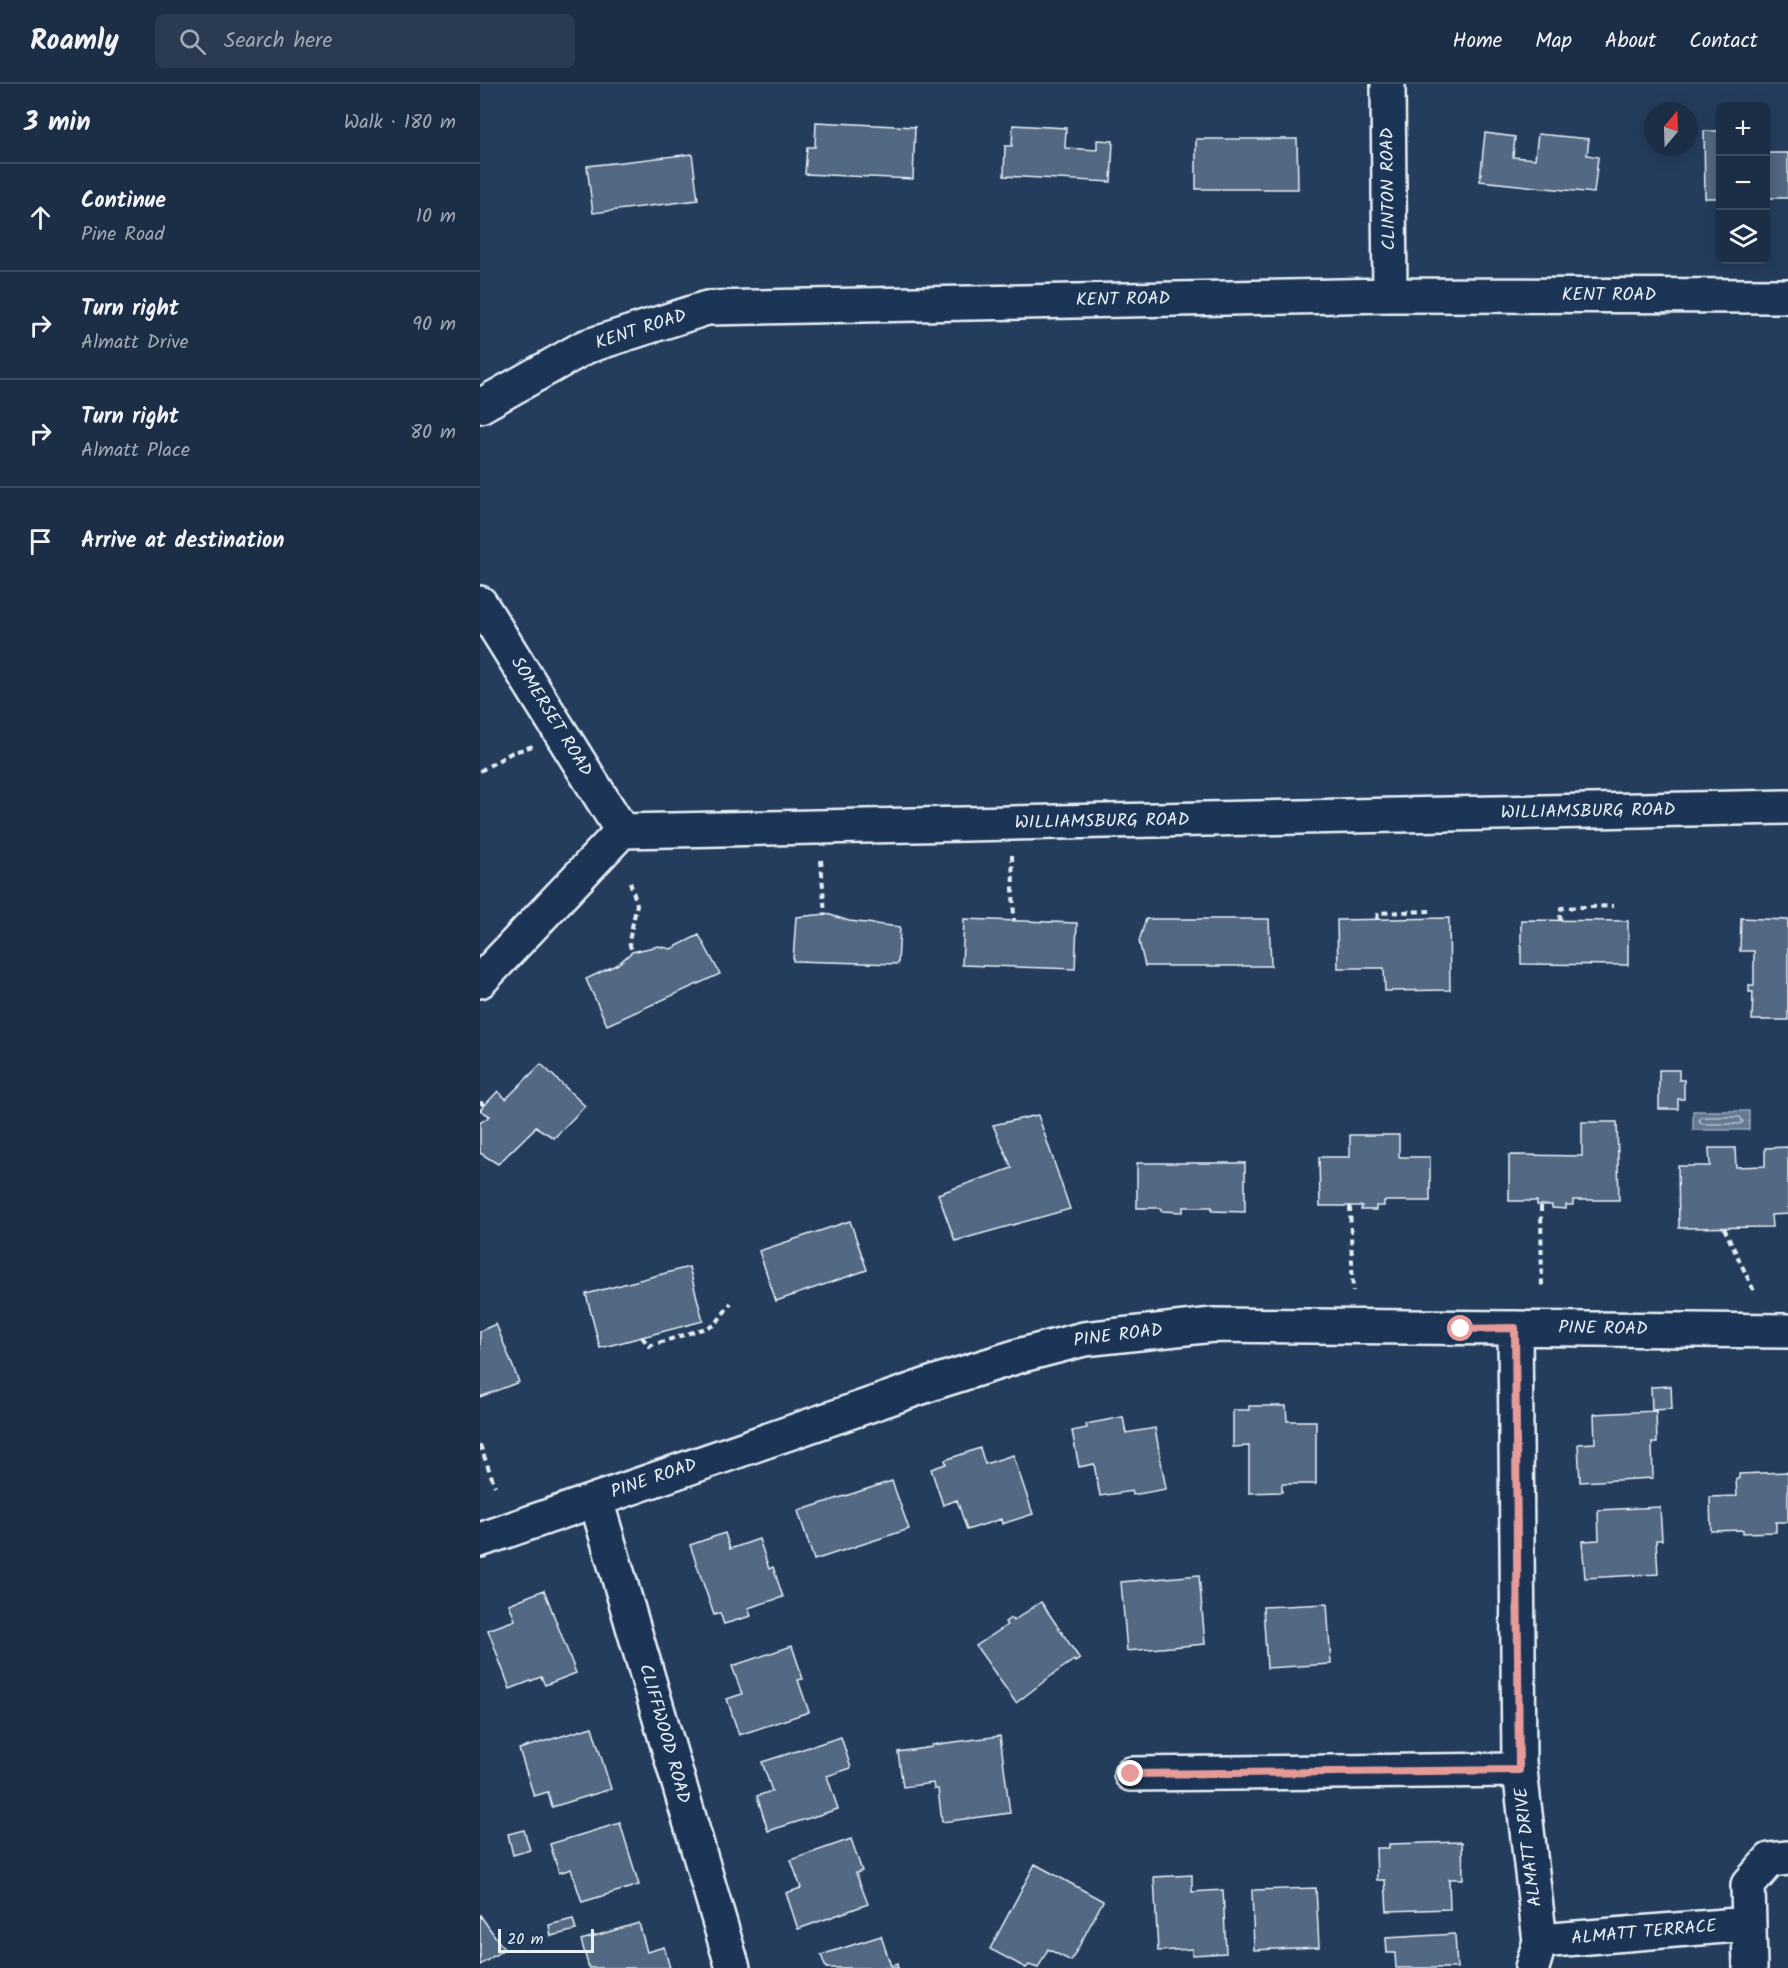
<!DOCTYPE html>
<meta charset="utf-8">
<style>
:root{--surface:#1c2e46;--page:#293a51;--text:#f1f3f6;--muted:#a0a8b3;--line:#3a4a5f}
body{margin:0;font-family:Kalam,sans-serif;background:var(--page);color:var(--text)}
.controls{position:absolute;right:18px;top:18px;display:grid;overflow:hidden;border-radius:9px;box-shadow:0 3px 15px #0003}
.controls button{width:54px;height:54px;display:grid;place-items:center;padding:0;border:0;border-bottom:2px solid var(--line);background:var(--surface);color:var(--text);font:30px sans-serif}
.compass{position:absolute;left:1164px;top:18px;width:54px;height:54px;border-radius:50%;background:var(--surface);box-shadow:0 3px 15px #0003;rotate:19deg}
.scale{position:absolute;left:18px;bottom:15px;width:96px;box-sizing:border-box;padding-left:6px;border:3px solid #e8f1f8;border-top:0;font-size:16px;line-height:21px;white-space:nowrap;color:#e8f1f8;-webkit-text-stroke:4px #1d3557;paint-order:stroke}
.stop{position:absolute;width:18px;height:18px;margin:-14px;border:4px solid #e69b98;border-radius:50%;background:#fff}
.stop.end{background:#e69b98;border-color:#fff;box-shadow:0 2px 6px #0008}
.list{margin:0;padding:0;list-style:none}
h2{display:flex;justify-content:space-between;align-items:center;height:78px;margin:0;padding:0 24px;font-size:26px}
h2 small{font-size:20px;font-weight:400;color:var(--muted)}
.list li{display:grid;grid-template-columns:39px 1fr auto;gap:18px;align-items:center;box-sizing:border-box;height:108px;padding:0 24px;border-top:2px solid var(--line)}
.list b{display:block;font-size:22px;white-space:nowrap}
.list p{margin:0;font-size:20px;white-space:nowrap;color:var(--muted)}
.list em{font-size:20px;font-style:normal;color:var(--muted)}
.icon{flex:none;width:33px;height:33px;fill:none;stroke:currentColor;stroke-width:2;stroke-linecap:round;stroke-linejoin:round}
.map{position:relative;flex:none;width:1308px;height:1884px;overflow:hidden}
header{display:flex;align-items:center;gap:36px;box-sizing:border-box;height:84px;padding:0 30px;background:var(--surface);border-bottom:2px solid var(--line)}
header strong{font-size:28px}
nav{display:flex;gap:33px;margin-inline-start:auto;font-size:21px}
.search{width:420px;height:54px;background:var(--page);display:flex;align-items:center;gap:15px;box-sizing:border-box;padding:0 21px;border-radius:9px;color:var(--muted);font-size:22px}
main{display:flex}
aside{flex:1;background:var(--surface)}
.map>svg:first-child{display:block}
</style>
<header>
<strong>Roamly</strong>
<div class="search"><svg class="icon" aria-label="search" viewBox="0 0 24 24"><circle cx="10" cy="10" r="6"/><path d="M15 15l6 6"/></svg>Search here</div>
<nav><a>Home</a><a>Map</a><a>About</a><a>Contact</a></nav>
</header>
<main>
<aside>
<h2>3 min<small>Walk · 180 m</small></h2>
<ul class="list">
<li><svg class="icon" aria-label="ahead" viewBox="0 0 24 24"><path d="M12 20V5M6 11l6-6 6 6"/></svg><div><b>Continue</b><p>Pine Road</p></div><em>10 m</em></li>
<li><svg class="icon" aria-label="right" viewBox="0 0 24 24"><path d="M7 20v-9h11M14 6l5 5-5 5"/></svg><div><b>Turn right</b><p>Almatt Drive</p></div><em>90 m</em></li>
<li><svg class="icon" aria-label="right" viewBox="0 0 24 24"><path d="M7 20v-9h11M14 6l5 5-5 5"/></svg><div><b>Turn right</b><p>Almatt Place</p></div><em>80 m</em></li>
<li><svg class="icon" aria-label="arrive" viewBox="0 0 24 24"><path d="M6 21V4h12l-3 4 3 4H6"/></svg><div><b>Arrive at destination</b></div></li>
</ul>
</aside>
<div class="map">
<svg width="1308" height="1884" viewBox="0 0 1308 1884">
<rect width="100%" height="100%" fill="#253d5d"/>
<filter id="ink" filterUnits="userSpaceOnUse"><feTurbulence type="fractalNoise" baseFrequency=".0167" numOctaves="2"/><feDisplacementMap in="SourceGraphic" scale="12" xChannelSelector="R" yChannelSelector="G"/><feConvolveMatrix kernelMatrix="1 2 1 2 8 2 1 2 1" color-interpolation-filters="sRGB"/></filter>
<g filter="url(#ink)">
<path fill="#657890" stroke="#99a8ba" stroke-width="1.5" d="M1213 1027H1269V1046H1213Z"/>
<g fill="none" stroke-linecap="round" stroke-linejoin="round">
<path stroke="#b4c1ce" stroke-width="1.5" d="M1222 1033H1260L1263 1038 1260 1040H1222L1219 1036Z"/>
</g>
<path fill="#536782" stroke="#e8f1f8" stroke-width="1.5" d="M336 38 435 43 433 95 325 90 327 63H335Z
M533 41 586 44 585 64 617 66V56L633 57 631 98 524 92 525 62H532Z
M1224 47H1240V114H1225Z
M1005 49 1035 53 1033 73 1055 75 1058 50 1109 55 1107 71 1118 73 1114 109 1000 97Z
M716 55H817L818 105H716Z
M1286 69H1308V114H1286Z
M212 70 218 116 113 129 107 82Z
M347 830 369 837 420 843 418 880 313 877 316 833Z
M969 834 970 906 905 907 904 884H858L857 836Z
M1261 834 1308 836V936H1272L1273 908H1269V901H1274V867H1260Z
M484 835 597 839 595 885 482 881Z
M666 835H789L791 882H665L659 857Z
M1041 836 1148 837V881L1041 880Z
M219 851 240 890 127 941 106 895 138 880 152 868 178 862 191 865Z
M61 980 105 1022 74 1054 56 1043 18 1080 0 1069V1039L10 1032 0 1026 18 1007 26 1015Z
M1179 986H1199V996H1204V1015H1198V1025H1179Z
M558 1031 590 1125 475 1157 458 1110 532 1084 513 1041Z
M1102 1038H1137L1139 1116H1093V1121H1086V1125L1072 1124V1121H1057V1117H1029V1071L1102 1072Z
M870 1051H919V1073H950V1117H904V1122H896V1126H881L882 1122H840L839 1073H870Z
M1308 1063V1130L1291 1131 1292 1143 1199 1144 1198 1082H1230L1229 1064H1255L1256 1083 1285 1082V1064Z
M657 1079H765V1128L732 1127V1123H703V1128L681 1127V1124H657Z
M370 1137 387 1186 296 1217 279 1167Z
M209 1183 223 1237 120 1264 106 1210Z
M16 1240 39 1298 0 1313V1247Z
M1191 1302 1192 1325 1172 1326 1171 1303Z
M769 1322H806L807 1337H836V1400H802V1408L769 1409V1362L753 1363V1326H769Z
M1176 1327 1177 1359H1172L1173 1394 1100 1398 1098 1360 1115 1359 1114 1330Z
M643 1333 646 1349 675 1344 686 1405 653 1411 652 1407 620 1412 614 1380 599 1383 592 1347 607 1344 606 1340Z
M500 1364 505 1380 533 1371 553 1430 522 1440 521 1435 487 1446 477 1416 463 1421 451 1385 466 1380 465 1376Z
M1308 1388V1438H1296V1448L1263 1449V1446L1231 1447 1230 1413 1257 1412 1256 1395H1259V1390Z
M412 1397 429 1445 334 1476 318 1427Z
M1180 1423 1182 1456H1176L1178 1490 1105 1494 1102 1457 1119 1456 1118 1426Z
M245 1449 250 1465 279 1455 289 1485 293 1483 303 1513 268 1524 271 1532 244 1540 240 1529 234 1531 210 1461Z
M719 1491 725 1560 647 1567 641 1498Z
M64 1506 96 1589 65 1601 61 1593 30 1605 8 1546 35 1536 29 1520Z
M561 1518 600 1575 595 1578 594 1576 575 1589 536 1619 496 1562 527 1541 525 1538 531 1534 533 1537Z
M847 1520 851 1580 787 1584 783 1523Z
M312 1562 323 1595 318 1596 329 1628 259 1651 247 1615 262 1610 252 1582Z
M112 1643 131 1705 72 1723 68 1708 54 1712 39 1665Z
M520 1652 530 1729 462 1738 458 1705H454L453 1699 423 1703 418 1668 452 1663V1661Z
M361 1653 371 1684 347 1692 358 1725 288 1747 277 1712 292 1707 282 1678Z
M140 1739 159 1801 102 1818 91 1785 79 1789 70 1760Z
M44 1746 50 1766 33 1771 28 1750Z
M371 1755 382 1787 376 1789 388 1820 318 1845 306 1809 321 1804 311 1776Z
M982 1758 983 1795H969L970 1825 907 1827 905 1796H897L896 1764H909V1760Z
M555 1780 623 1817 591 1877 568 1865 558 1884 549 1881 546 1884 510 1865Z
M712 1791V1808L743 1806 746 1869 712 1871V1865L678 1867 674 1793Z
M836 1804 839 1863 774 1866 772 1806Z
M0 1831 24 1865 0 1881Z
M93 1835 96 1846 71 1852 69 1841Z
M159 1839 167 1868 184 1863 190 1884H109L101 1856Z
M975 1850 977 1884H916L915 1869H907L906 1854Z
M401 1852 411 1882 417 1880 418 1884H346L341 1871Z"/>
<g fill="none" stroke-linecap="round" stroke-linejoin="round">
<g stroke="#e8f1f8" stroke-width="38">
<path id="minor" d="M908 0 910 211
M0 322 105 263 227 224 910 211 1308 212
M0 519 142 747
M0 897 142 747 1308 723
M1035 1244 1039 1678 1060 1857 1052 1884
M116 1416 253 1884
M0 1456 462 1296 542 1271 604 1255 733 1241 1308 1247
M651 1690 1039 1686
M1060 1857 1269 1840
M1270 1884 1268 1801 1290 1776 1308 1774"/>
</g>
<path stroke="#e8f1f8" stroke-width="4" stroke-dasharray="6 4.5" stroke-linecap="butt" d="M0 687 31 669 53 662
M532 771 534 836
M341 776 345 832
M150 798 157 820 149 857 152 869
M897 835 898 829 950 827
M1080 837 1081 824 1133 822
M0 1018 5 1022
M870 1122 873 1207
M1061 1122 1062 1206
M1244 1144 1274 1207
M162 1253 169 1262 235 1241 251 1219
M0 1361 15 1402"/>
<use href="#minor" stroke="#1d3557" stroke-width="33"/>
</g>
</g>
<g fill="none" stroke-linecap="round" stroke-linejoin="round" filter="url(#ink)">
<path stroke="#e69b98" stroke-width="8" d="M651 1690 1039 1686 1035 1244 981 1245"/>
</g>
<g text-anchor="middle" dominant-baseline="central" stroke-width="4.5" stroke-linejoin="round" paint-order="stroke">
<g font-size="18" fill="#e8f1f8" stroke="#1d3557">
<text transform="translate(909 105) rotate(-91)">CLINTON ROAD</text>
<text x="1129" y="211">KENT ROAD</text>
<text transform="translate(643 216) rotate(-1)">KENT ROAD</text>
<text transform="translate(161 246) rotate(-18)">KENT ROAD</text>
<text transform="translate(71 633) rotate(58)">SOMERSET ROAD</text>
<text transform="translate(1108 728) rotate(-1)">WILLIAMSBURG ROAD</text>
<text transform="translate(622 738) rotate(-1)">WILLIAMSBURG ROAD</text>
<text transform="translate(1123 1245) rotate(1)">PINE ROAD</text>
<text transform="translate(638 1252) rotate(-7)">PINE ROAD</text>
<text transform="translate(174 1395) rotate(-19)">PINE ROAD</text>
<text transform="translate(184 1650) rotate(74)">CLIFFWOOD ROAD</text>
<text transform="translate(1049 1763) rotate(-97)">ALMATT DRIVE</text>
<text transform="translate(1164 1849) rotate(-5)">ALMATT TERRACE</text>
</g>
</g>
</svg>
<div class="controls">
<button>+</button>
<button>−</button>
<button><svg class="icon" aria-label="layers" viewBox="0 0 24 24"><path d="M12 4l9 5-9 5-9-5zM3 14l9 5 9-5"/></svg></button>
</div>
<svg class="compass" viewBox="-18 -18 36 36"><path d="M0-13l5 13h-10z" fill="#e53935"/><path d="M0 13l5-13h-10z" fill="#a0a8b3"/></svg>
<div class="scale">20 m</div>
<div class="stop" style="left:981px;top:1245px"></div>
<div class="stop end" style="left:651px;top:1690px"></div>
</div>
</main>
